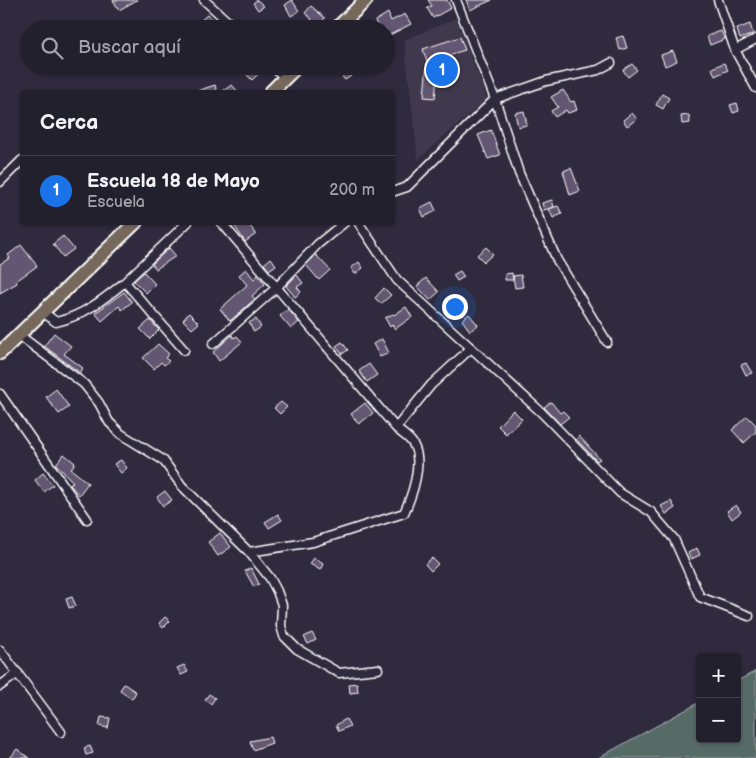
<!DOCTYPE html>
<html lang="es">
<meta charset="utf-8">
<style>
:root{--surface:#23202e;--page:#2f2d3a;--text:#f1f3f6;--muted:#a3a3aa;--line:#403e4a;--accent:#1a73e8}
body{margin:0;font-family:"Balsamiq Sans",sans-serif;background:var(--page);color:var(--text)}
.controls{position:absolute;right:15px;bottom:15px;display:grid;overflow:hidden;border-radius:5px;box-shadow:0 1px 4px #0004}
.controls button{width:45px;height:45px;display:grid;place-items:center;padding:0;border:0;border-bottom:1px solid var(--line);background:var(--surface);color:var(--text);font:25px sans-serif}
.you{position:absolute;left:454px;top:306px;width:18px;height:18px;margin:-12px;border:4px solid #fff;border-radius:50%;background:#1a73e8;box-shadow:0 0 0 8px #1a73e833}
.badge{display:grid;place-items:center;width:32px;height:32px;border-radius:50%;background:var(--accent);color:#fff;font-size:16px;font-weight:700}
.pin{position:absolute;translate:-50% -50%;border:2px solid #fff;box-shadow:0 1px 5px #0006}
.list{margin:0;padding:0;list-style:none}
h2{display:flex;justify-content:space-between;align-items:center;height:65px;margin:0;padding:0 20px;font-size:21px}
h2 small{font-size:16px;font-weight:400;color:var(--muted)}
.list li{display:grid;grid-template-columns:32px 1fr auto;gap:15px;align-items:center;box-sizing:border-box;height:70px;padding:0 20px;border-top:1px solid var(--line)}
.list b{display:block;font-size:19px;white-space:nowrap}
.list p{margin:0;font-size:16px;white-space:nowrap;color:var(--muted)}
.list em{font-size:16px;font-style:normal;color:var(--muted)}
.icon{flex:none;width:28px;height:28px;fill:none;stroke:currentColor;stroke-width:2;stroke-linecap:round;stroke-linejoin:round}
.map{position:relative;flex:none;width:756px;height:758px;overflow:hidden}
.search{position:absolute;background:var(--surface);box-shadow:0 1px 4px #0004;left:20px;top:20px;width:375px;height:55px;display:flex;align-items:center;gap:12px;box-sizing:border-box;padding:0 18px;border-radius:28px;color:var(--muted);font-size:19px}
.panel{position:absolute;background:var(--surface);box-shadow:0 1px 4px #0004;left:20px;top:90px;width:375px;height:135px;border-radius:5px}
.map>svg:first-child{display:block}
</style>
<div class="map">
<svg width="756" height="758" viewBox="0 0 756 758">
<rect width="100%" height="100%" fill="#2f2a3d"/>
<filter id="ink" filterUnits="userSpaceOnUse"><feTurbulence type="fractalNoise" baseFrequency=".02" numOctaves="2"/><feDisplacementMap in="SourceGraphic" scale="10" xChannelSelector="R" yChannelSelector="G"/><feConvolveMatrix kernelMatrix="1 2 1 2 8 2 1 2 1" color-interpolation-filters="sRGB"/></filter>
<g filter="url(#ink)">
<path fill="#3f374d" d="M456 18 487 99 418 160 404 40Z"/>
<path fill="#566b66" stroke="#aab5b2" d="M756 671V758H598L700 702V739H737V681Z"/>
<path fill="#635672" stroke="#fff" d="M113 0H137L119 10Z
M257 0 264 6 258 10 253 3Z
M292 0 299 11 291 16 285 5Z
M428 0H447L451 8 433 18 427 8 432 6Z
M466 0H492L470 10Z
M311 6 325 18 315 29H302L312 19 305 13Z
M388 13 391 21 405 14 411 24 386 37V29H379L375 21Z
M208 14 216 23 210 29H204L199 22Z
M750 24 753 34 740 39 737 29Z
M721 31 725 39 710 45 707 36Z
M623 36 627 48 620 50 616 38Z
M460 37 465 50 439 58 435 98 424 97 427 62 423 49Z
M673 51 677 61 665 66 661 55Z
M724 63 728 70 715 76 712 68Z
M632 64 637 70 628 77 623 70Z
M251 66H267L252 80 244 72Z
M346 66H356L349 73 351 76 345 80 338 72Z
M215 85 217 92H197V91Z
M232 85 238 92H221Z
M563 90 571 102 574 101 577 110 568 113 566 110 555 117 551 111 558 107 551 97Z
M662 94 669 98 663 109 656 105Z
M737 103 739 111 733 113 730 105Z
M524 111 527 125 518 127 515 113Z
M632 113 637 119 627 126 623 120Z
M689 115 690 123 682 124 681 116Z
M491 130 500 155 488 159 478 135Z
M571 168 580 191 570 195 563 171Z
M552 200 554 207 544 210 542 203Z
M432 202 436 211 424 217 420 208Z
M558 206 562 214 553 218 549 209Z
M232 222H247L256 234 245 242Z
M63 236 74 249 63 257 53 244Z
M21 245 37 266 16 281 17 283 0 293V264L10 258 8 255Z
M486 247 493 254 484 262 477 255Z
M169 248 176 256 156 269 152 264Z
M316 255 330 270 319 280 306 265Z
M271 258 276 265 269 270 264 264Z
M359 262 363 268 355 274 351 268Z
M246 269 254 279 258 275 265 284 252 296 255 299 230 321 220 309 247 285 239 275Z
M460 271 464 277 457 281 453 275Z
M144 272 155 284 146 293 134 281Z
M512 273 513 280H505V274Z
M297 275 303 283 297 287 301 292 295 297 286 286Z
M521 275 523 287 515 288 513 276Z
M426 278 439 292 430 300 417 286Z
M384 288 391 295 381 304 375 298Z
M124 292 132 302 122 310 119 306 102 321 95 313Z
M406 307 412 317 395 329 392 325 390 327 385 318 393 314 394 315Z
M288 309 299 322 291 329 280 316Z
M189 313 199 323 192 329 183 320Z
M469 314 478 325 470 331 462 320Z
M256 319 261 327 254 332 249 323Z
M150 320 159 330 150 339 140 329Z
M54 333 71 346 64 354 83 368 80 373 44 346Z
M232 335 234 338 237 336 242 342 219 361 213 352Z
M382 339 389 353 380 357 373 344Z
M342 342 348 350 342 354 336 346Z
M158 344 169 354 165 358 169 361 164 365 161 362 154 369 143 358Z
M746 363 752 373 746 375 741 365Z
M369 364 377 375 367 382 359 371Z
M56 389 69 407 59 414 46 397Z
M281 402 287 407 280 414 274 408Z
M551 402 560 413 563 411 569 417 560 424 544 407Z
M365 403 373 413 359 424 351 414Z
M513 410 522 419 506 434 498 426Z
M747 416 756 425V432L744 443 732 430Z
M579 436 600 459 597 461 576 439Z
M64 454 75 463 71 469 88 483 79 495 70 485 73 482 56 464Z
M121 460 127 468 121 473 114 464Z
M43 473 53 485 44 492 35 480Z
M165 491 172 500 163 506 157 497Z
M671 501 675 508 666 514 661 506Z
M736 505 741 512 732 519 727 511Z
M278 514 282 520 269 528 265 522Z
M220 533 231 547 218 556 208 542Z
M697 548 700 555 691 559 688 553Z
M314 558 323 564 320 570 310 564Z
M432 558 438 564 431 571 425 564Z
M251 568 259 584 254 587 245 571Z
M72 597 76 606 69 608 66 599Z
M165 617 170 621 163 628 159 623Z
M312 633 316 640 308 644 304 637Z
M184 665 188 672 181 675 177 668Z
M357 683 358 692 350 693 349 684Z
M124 684 136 692 132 699 120 690Z
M209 694 215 698 211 704 205 700Z
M101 717 110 718 108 728 99 726Z
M346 719 350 726 339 731 336 725Z
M270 737 272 743 253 750 250 741Z
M90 746 93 753 86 755 84 748Z
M17 749 29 758H10Z"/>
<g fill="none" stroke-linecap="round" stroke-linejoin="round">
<g stroke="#fff" stroke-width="11">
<path id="street" d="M204 0 236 29
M456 0 495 99 519 173 557 260 607 342
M718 0 735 50 756 88
M735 50 756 39
M273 66 285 78
M0 182 22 160
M392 192 407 187 495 99 546 81 598 70 611 63
M221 222 396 428C401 433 410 438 413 444 424 462 412 496 404 513L313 542 249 552
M358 222 397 280 542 413 620 493 651 512 674 539 700 597 749 616
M125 282 188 222
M43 312 56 322C83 316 104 299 125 282L184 350
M19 335 84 384 99 403 109 422 121 434 163 460 182 486 249 552 270 578 277 591 282 605 281 626 284 636 297 649 339 673 378 669
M213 344 276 288 318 244 345 222
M0 394 87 519
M396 428 431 385 470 349
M0 650 61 732
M0 686 18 673"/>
</g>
<g stroke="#fff" stroke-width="16">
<path id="primary" d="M336 29 366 0
M271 92 297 66
M0 353 136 222"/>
</g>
<use href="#street" stroke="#2f2a3d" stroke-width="8"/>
<use href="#primary" stroke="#76695c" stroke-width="12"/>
</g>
</g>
</svg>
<div class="controls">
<button>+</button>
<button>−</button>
</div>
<div class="you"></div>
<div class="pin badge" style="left:442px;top:70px">1</div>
<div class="search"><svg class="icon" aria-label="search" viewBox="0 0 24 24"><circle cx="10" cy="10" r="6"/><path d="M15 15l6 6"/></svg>Buscar aquí</div>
<section class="panel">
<h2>Cerca<small></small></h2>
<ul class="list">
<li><span class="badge">1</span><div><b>Escuela 18 de Mayo</b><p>Escuela</p></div><em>200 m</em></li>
</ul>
</section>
</div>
